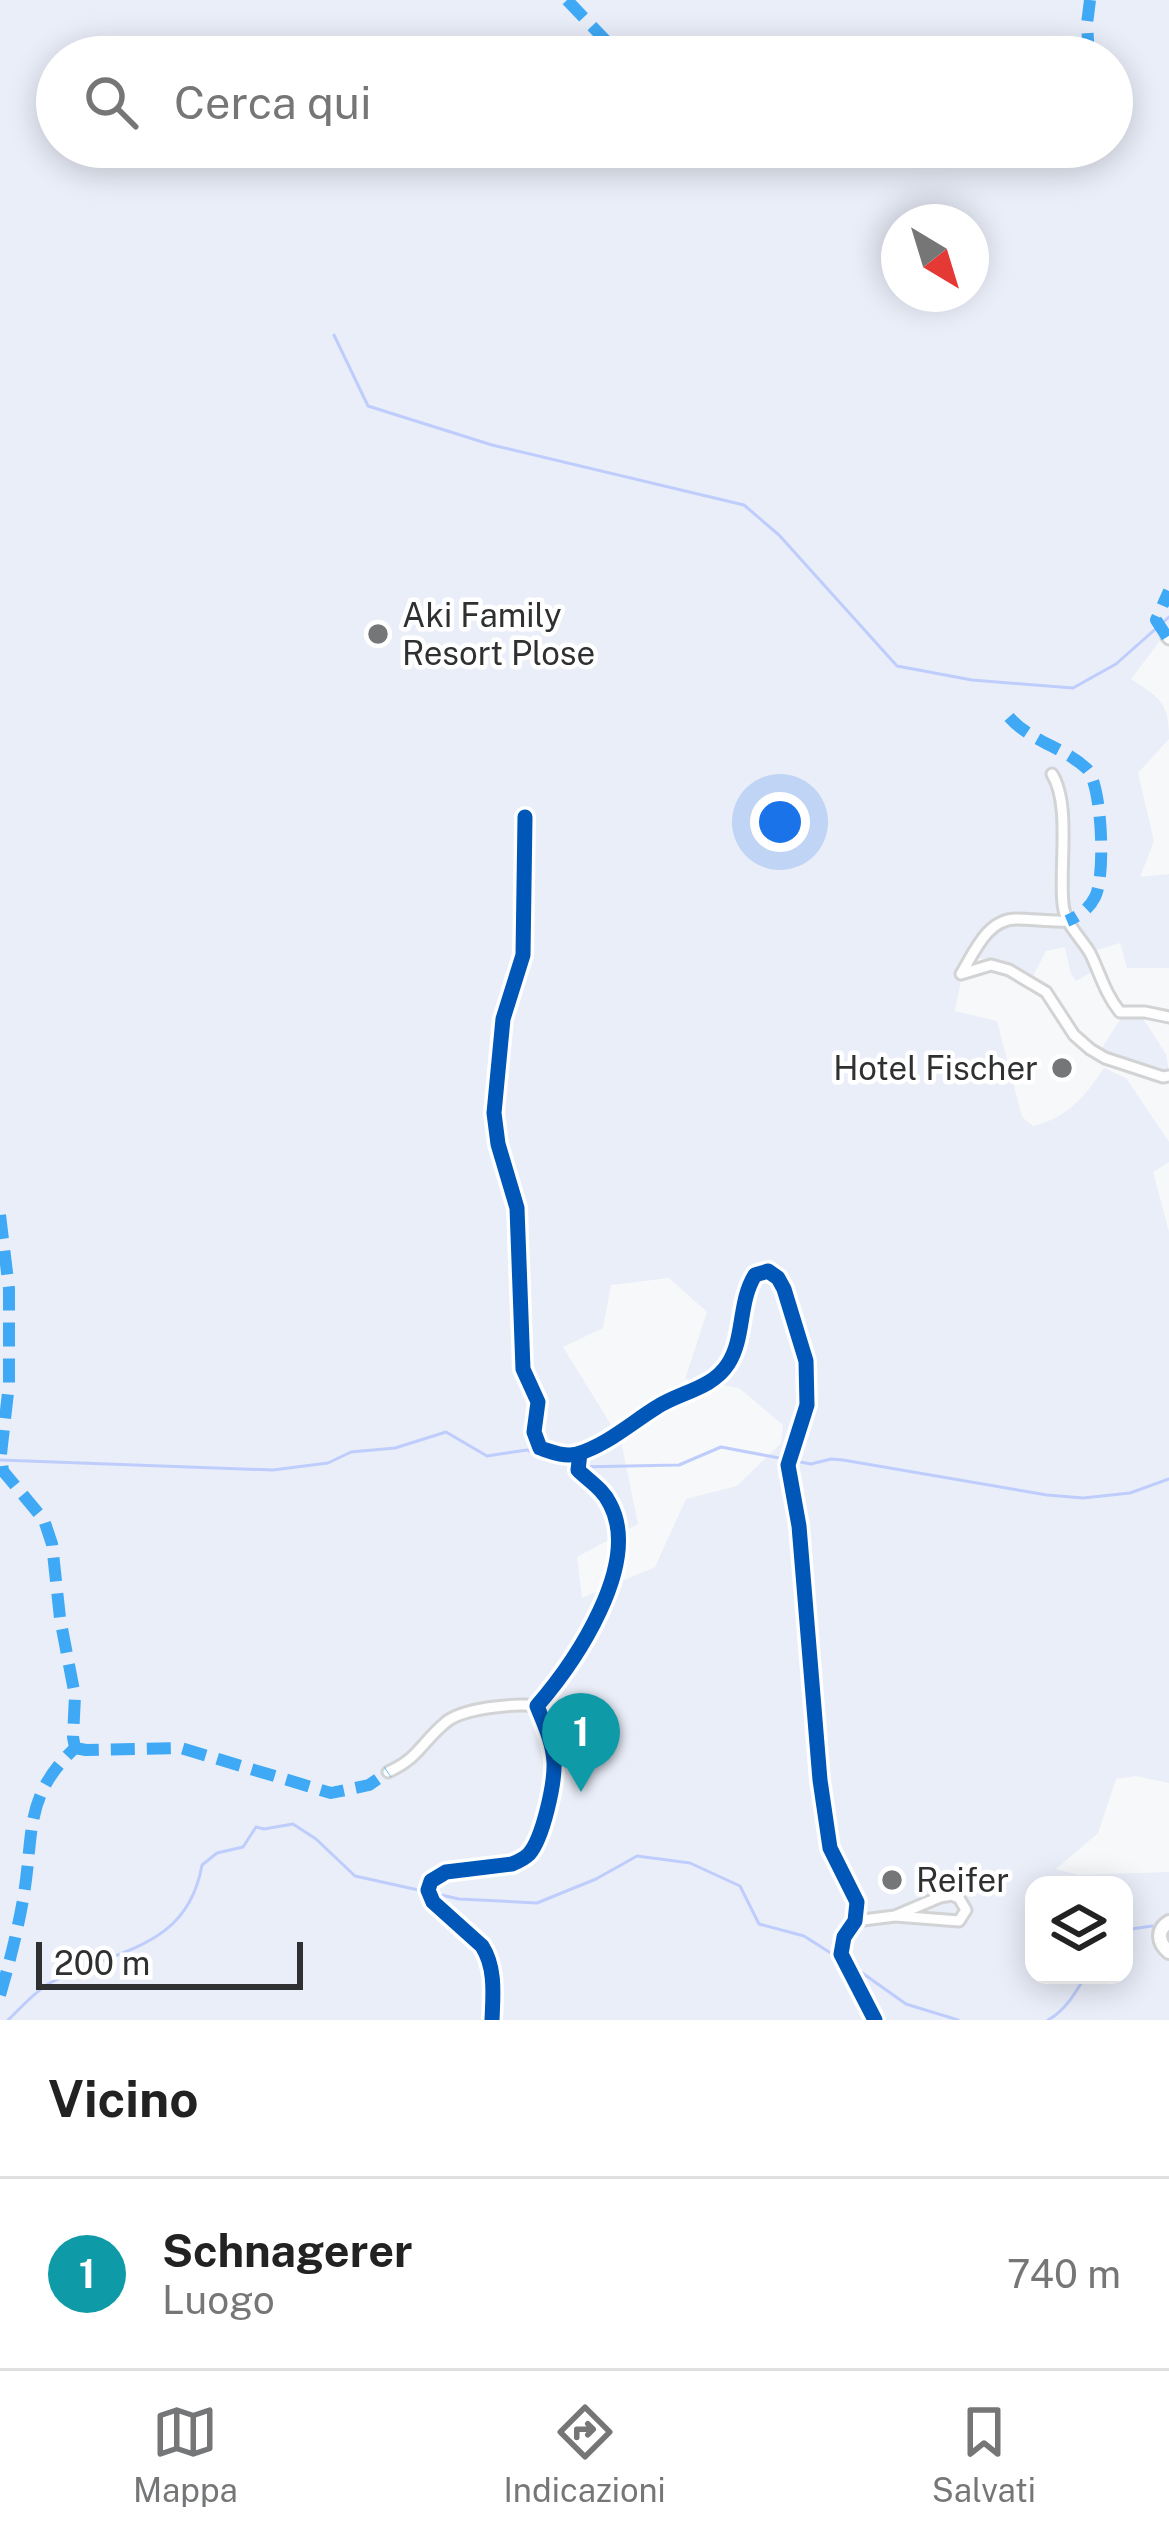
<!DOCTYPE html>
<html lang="it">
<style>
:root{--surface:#fff;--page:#f6f6f6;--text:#222;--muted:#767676;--line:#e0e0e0;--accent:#757677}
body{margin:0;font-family:"Public Sans",sans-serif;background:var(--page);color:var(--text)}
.controls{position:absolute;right:36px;bottom:36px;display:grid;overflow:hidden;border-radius:24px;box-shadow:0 6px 30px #0003}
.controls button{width:108px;height:108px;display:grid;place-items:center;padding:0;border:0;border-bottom:3px solid var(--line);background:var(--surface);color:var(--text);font:60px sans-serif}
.compass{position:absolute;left:881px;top:204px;width:108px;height:108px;border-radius:50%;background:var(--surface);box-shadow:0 6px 30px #0003;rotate:142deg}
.scale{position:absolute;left:36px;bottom:30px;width:267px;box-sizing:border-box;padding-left:12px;border:6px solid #2f3031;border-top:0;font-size:33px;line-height:42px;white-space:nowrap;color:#2f3031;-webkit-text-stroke:9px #fff;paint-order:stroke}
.you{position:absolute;left:780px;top:822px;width:42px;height:42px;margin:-30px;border:9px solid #fff;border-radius:50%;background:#1a73e8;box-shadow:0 0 0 18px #1a73e833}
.badge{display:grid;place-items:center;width:78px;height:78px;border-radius:50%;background:var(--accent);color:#fff;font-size:39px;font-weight:700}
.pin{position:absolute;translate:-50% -99px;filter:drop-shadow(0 3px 6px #0008)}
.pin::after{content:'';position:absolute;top:63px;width:42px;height:36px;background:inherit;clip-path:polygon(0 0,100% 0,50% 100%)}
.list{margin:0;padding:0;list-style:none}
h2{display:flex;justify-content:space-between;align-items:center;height:156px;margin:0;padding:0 48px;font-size:51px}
h2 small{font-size:39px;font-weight:400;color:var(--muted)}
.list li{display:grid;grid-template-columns:78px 1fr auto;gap:36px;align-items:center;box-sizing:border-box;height:192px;padding:0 48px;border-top:3px solid var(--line)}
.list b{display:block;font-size:45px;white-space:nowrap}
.list p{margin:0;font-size:39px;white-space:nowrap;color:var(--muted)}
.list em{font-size:39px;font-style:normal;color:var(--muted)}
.icon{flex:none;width:66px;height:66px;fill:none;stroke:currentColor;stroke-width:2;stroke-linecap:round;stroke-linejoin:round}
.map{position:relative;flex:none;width:1169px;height:2020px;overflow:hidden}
.search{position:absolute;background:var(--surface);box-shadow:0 6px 30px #0003;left:36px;right:36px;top:36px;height:132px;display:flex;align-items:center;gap:30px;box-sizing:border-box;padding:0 42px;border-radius:66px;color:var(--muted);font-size:45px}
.sheet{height:348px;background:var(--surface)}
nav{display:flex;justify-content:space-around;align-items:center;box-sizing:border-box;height:168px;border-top:3px solid var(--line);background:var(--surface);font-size:33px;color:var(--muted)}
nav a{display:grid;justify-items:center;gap:6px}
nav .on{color:var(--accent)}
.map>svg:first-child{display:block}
</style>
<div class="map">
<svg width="1169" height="2020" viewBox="0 0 1169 2020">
<rect width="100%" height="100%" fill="#f7f8f9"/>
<path fill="#eaeef9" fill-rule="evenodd" d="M0 0H1169V629L1131 679C1160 698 1169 702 1169 739L1138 773 1154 841 1140 877 1169 874V968H1127L1120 943 1087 953 1094 971 1076 981 1071 974 1065 947 1046 951 1031 980 1005 965 966 955 955 1011 997 1021 1022 1117 1033 1126C1068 1118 1085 1096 1104 1068L1126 1078 1169 1142V1162L1153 1172 1169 1232V1783L1136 1776 1116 1779 1098 1833 1056 1869 1078 1875 1169 1872V2020H0ZM57 57H1112V147H57ZM899 222H971V294H899ZM669 1278 707 1312 685 1379 739 1388 783 1425 781 1443 737 1486 686 1499 655 1567 582 1598 577 1557 638 1524 621 1441 563 1347 603 1328 611 1285ZM1034 1885H1124V1975H1034Z
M1122 1017H1142L1166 1054 1169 1072 1128 1063 1100 1051Z"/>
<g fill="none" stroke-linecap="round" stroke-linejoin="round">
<path stroke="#becdfc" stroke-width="3" d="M334 335 368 406 492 445 744 505 779 535 897 666 972 680 1073 688 1116 664 1169 617
M0 1460 273 1470 328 1463 351 1452 395 1448 446 1432 487 1456 527 1450 578 1467 679 1465 721 1447 811 1464 831 1459 843 1460 1047 1495 1083 1498 1130 1493 1169 1479
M432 1893 459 1899 537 1903 596 1879 637 1856 690 1863 740 1886 759 1924 804 1936 837 1957
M1124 1930 1152 1926
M1168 1932H1169
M851 1965 906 2004 958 2020
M8 2020C21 2008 34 1992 50 1983 113 1949 187 1951 202 1865L217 1853 243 1847 256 1827 264 1829 293 1824 316 1839 355 1876 423 1891
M1048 2020C1065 2011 1076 1992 1086 1975"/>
<g stroke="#d2d3d4" stroke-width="15">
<path id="street" d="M1167 637 1169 639
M1052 774C1071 804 1059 868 1063 904 1065 925 1080 936 1090 953 1100 973 1105 994 1120 1012H1145L1169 1017
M525 817 523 955 503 1019 494 1113 498 1144 517 1208 523 1369 538 1402 534 1432 540 1448C552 1452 564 1457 577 1454 607 1445 631 1423 657 1407 680 1392 712 1389 728 1364 745 1338 738 1302 755 1275L768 1271 778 1278 784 1289 806 1361 807 1405 788 1465 799 1526 820 1780 830 1848 857 1902 855 1921 844 1937 841 1954 875 2020
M961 974 991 965 1009 970 1046 992 1074 1035 1090 1049 1105 1058 1163 1077 1169 1076
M961 974C974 953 987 919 1016 919 1033 919 1050 922 1067 921
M388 1772C419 1758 421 1743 445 1723 461 1708 515 1703 537 1706
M855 1921 895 1916 940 1897 952 1895 959 1898 966 1910 959 1921 895 1916
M492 2020C493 1995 496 1968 482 1946L433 1902 428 1890 431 1881 446 1872 512 1864C517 1862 525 1858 529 1854 543 1838 555 1783 554 1762 553 1742 544 1724 537 1706 575 1662 642 1564 610 1504 603 1489 589 1481 578 1470L580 1453"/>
</g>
<g stroke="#d2d3d4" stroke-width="18">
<path id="secondary" d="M1169 1922C1156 1930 1158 1943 1169 1952"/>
</g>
<use href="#street" stroke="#fefefe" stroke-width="9"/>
<use href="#secondary" stroke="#fefefe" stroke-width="12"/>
<path stroke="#3fa9f5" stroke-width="12" stroke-dasharray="24 12" stroke-linecap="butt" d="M567 0 610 45 616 57
M1089 57 1087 24 1090 0
M656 147 663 162
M1167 637 1156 620 1169 591
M1009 717C1031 742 1064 747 1087 769 1102 784 1106 877 1095 897 1089 909 1079 916 1067 921
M0 1215 9 1289V1384L1 1454 3 1471 44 1520 52 1544 60 1618 75 1696 73 1737 75 1748
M75 1748 86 1750 181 1748 331 1793 369 1785 388 1772
M0 1995C10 1961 18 1929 24 1894 34 1831 24 1796 75 1748"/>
<g stroke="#fff" stroke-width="22">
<path id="cycleway" d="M525 817 523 955 503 1019 494 1113 498 1144 517 1208 523 1369 538 1402 534 1432 540 1448C552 1452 564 1457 577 1454 607 1445 631 1423 657 1407 680 1392 712 1389 728 1364 745 1338 738 1302 755 1275L768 1271 778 1278 784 1289 806 1361 807 1405 788 1465 799 1526 820 1780 830 1848 857 1902 855 1921 844 1937 841 1954 875 2020
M492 2020C493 1995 496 1968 482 1946L433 1902 428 1890 431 1881 446 1872 512 1864C517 1862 525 1858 529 1854 543 1838 555 1783 554 1762 553 1742 544 1724 537 1706 575 1662 642 1564 610 1504 603 1489 589 1481 578 1470L580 1453"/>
</g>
<use href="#cycleway" stroke="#0057b8" stroke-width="15"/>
</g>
<g fill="#757677" stroke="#fff" stroke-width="4.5">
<circle cx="378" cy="634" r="12"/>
<circle cx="1062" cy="1068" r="12"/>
<circle cx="892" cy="1880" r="12"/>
</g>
<g text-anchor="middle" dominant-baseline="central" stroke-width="9" stroke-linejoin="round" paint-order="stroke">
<g font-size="33" fill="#2f3031" stroke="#fff" text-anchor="start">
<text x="402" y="615">Aki Family<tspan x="402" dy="38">Resort Plose</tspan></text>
<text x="1038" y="1068" text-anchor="end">Hotel Fischer</text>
<text x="916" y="1880">Reifer</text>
</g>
</g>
</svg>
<div class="controls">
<button><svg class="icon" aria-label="layers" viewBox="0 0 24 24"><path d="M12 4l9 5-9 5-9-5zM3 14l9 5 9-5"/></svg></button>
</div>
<svg class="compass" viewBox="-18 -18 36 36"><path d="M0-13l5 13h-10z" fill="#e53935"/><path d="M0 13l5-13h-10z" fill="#767676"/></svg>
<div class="scale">200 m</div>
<div class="you"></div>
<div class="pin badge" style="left:581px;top:1792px;background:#0f9aa8">1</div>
<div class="search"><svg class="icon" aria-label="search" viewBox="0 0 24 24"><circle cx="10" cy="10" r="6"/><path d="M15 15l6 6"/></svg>Cerca qui</div>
</div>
<section class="sheet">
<h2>Vicino<small></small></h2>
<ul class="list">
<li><span class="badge" style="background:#0f9aa8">1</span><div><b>Schnagerer</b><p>Luogo</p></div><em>740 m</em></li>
</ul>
</section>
<nav>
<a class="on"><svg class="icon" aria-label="map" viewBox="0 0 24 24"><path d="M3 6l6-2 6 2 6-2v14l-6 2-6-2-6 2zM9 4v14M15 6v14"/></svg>Mappa</a>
<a><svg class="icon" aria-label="directions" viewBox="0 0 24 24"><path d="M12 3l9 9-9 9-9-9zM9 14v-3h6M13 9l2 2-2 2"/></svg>Indicazioni</a>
<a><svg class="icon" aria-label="saved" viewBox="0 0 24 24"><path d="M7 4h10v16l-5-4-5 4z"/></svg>Salvati</a>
</nav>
